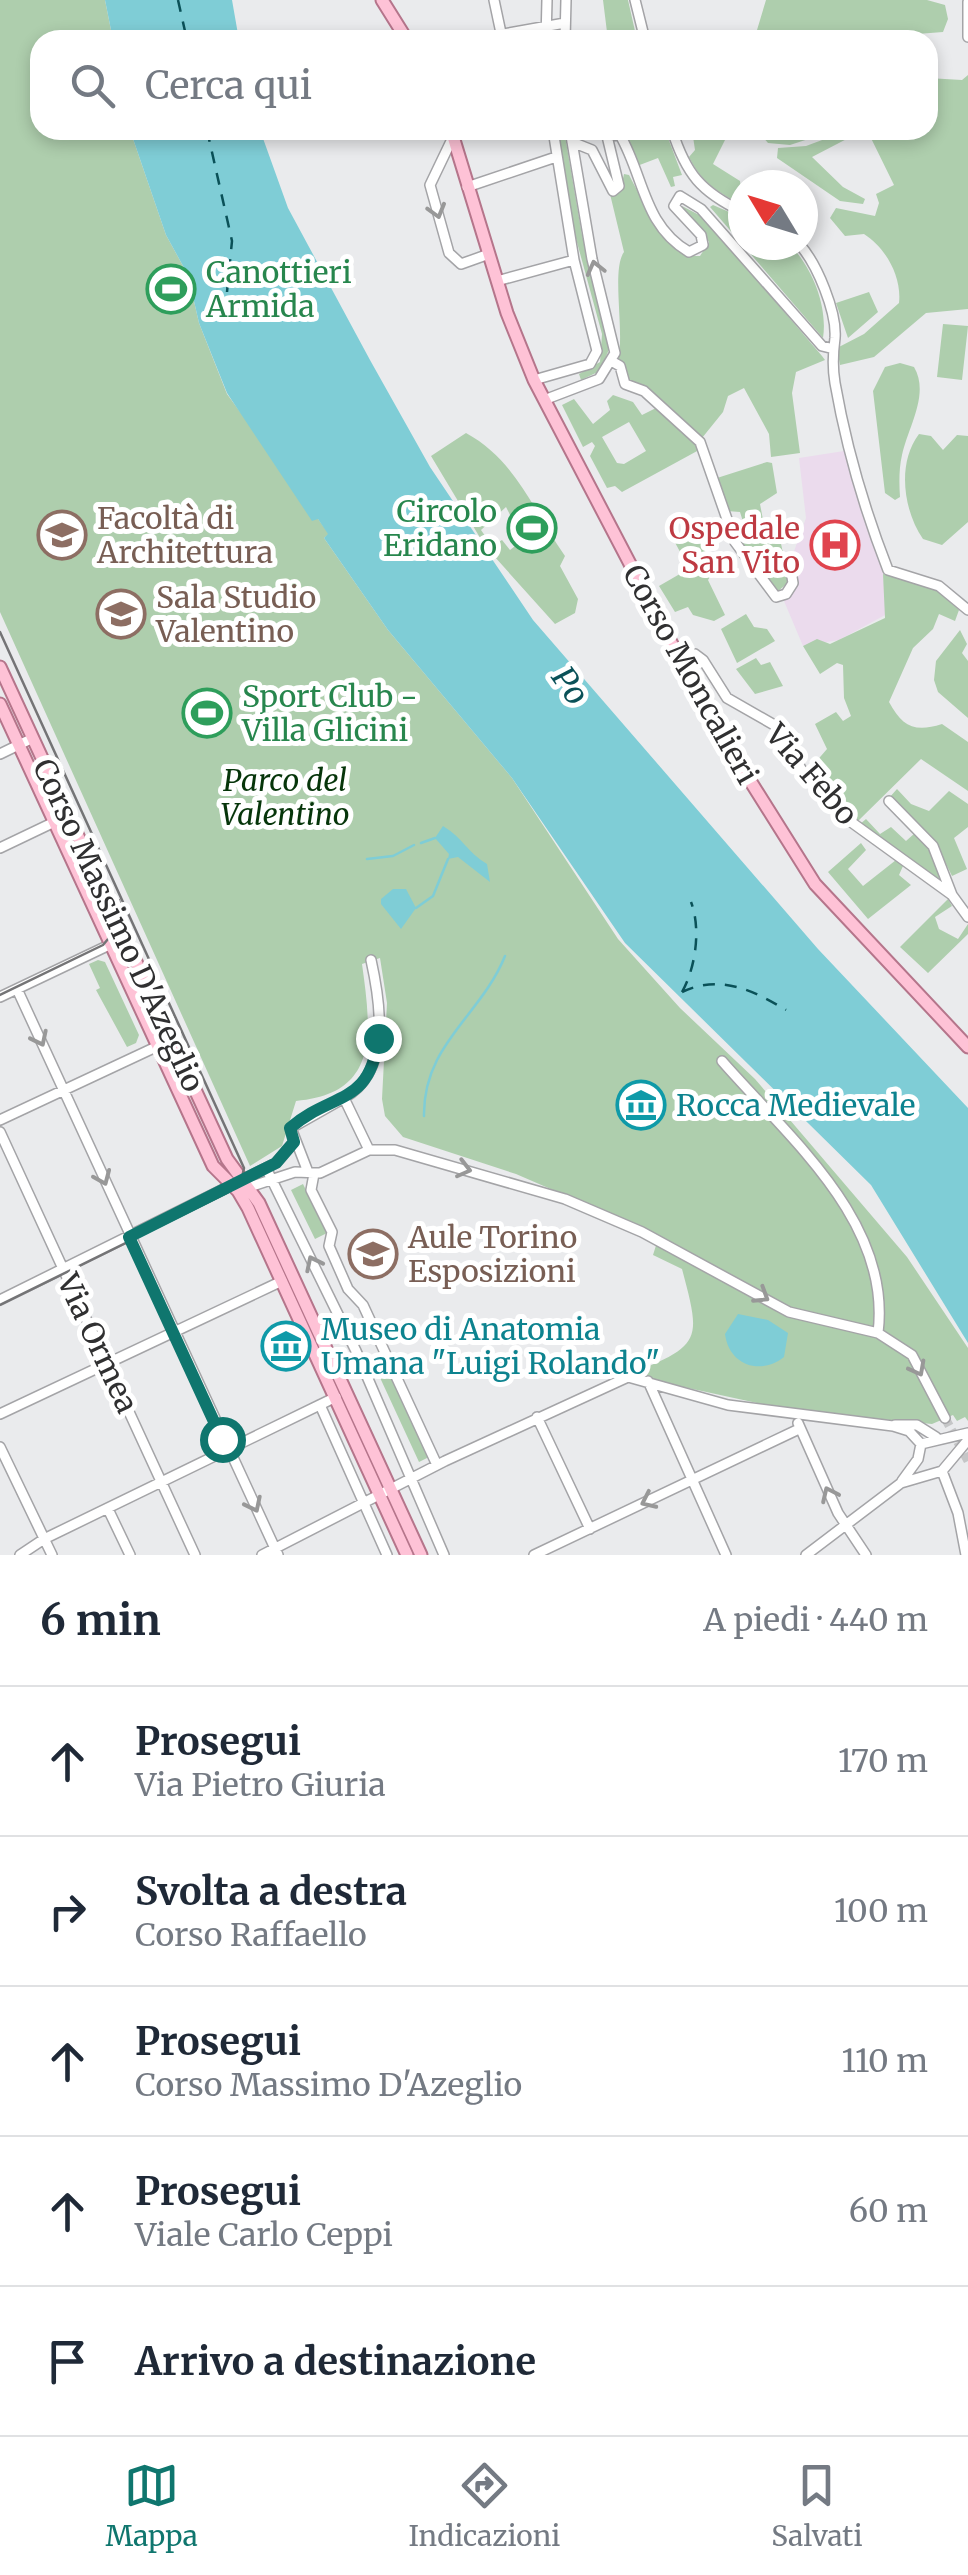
<!DOCTYPE html>
<html lang="it">
<meta charset="utf-8">
<style>
:root{--surface:#fff;--page:#f6f6f7;--text:#1f2937;--muted:#747a83;--line:#e0e1e3;--accent:#0f766e}
body{margin:0;font-family:Merriweather,serif;background:var(--page);color:var(--text)}
.compass{position:absolute;left:728px;top:170px;width:90px;height:90px;border-radius:50%;background:var(--surface);box-shadow:0 5px 15px #0003;rotate:308deg}
.stop{position:absolute;width:30px;height:30px;margin:-22px;border:8px solid #0f766e;border-radius:50%;background:#fff}
.stop.end{background:#0f766e;border-color:#fff;box-shadow:0 2px 10px #0008}
.list{margin:0;padding:0;list-style:none}
h2{display:flex;justify-content:space-between;align-items:center;height:130px;margin:0;padding:0 40px;font-size:42px}
h2 small{font-size:32px;font-weight:400;color:var(--muted)}
.list li{display:grid;grid-template-columns:65px 1fr auto;gap:30px;align-items:center;box-sizing:border-box;height:150px;padding:0 40px;border-top:2px solid var(--line)}
.list b{display:block;font-size:38px;white-space:nowrap}
.list p{margin:0;font-size:32px;white-space:nowrap;color:var(--muted)}
.list em{font-size:32px;font-style:normal;color:var(--muted)}
.icon{flex:none;width:55px;height:55px;fill:none;stroke:currentColor;stroke-width:2;stroke-linecap:round;stroke-linejoin:round}
.map{position:relative;flex:none;width:968px;height:1555px;overflow:hidden}
.search{position:absolute;background:var(--surface);box-shadow:0 5px 15px #0003;left:30px;right:30px;top:30px;height:110px;display:flex;align-items:center;gap:25px;box-sizing:border-box;padding:0 35px;border-radius:30px;color:var(--muted);font-size:38px}
.sheet{height:880px;background:var(--surface)}
nav{display:flex;justify-content:space-around;align-items:center;box-sizing:border-box;height:140px;border-top:2px solid var(--line);background:var(--surface);font-size:28px;color:var(--muted)}
nav a{display:grid;justify-items:center;gap:5px}
nav .on{color:var(--accent)}
.map>svg:first-child{display:block}
</style>
<div class="map">
<svg width="968" height="1555" viewBox="0 0 968 1555">
<rect width="100%" height="100%" fill="#eaebed"/>
<path fill="#ebdbed" d="M844 451 883 574 887 614 839 640 803 646 784 601 796 587 792 557 806 518 799 458Z"/>
<path fill="#aecead" fill-rule="evenodd" d="M0 0H105L113 40H40V130H130L166 235 188 275 199 323 227 394 329 534 324 538 388 630 512 778 618 939 680 1008 755 1079 907 1257 968 1348V1421L965 1417 957 1421 953 1415 932 1424 794 1411 642 1378 637 1371C703 1345 700 1337 682 1269L653 1255 659 1236 516 1174 403 1137 385 1116 382 1099 387 1003 380 958 362 964C371 1030 381 1094 296 1101L282 1146 250 1166 0 612Z
M603 0H628L637 40H608Z
M766 0H927L945 5 948 19 943 32C880 37 819 40 754 40Z
M968 75V309L926 313 874 357 840 365 837 348 864 334 899 303C902 277 886 248 864 234L845 236 830 218 836 208 875 216 879 203 876 194 894 185 867 130H928V78L962 80Z
M558 130H564L582 235 610 347 600 371 581 380 579 374 600 362 602 334 575 235Z
M623 130H665L682 175 673 177 675 186 671 187 658 158 637 166Z
M692 130H730L713 164 740 181 743 205C717 192 702 183 689 157L695 150Z
M757 130H836L790 145 768 143Z
M849 130 862 131 812 157 843 187 865 199 863 204 840 201 777 158 778 148 806 146Z
M624 174 629 175 659 232 686 256H700L709 242 682 206 703 217 822 356 825 360 796 372 792 393 800 453 771 457 769 434 744 388 728 396 723 412 702 438 642 385 625 379 624 364 618 360C625 332 611 270 624 252L610 194 620 192Z
M713 205 743 218V245H790C812 267 828 306 823 338L710 207Z
M869 292 878 312 848 338 836 303Z
M943 324 968 326 962 380 937 377Z
M900 363 914 367C930 394 908 427 902 455 899 468 899 483 900 497L895 500 885 493 873 391 885 367Z
M613 395 633 402 642 415 656 408 695 441 699 450 622 492 615 486 607 488 590 456 595 446 592 442 583 447 562 405 574 399 593 424 610 410 607 401ZM629 422 646 451 624 464 617 463 602 437Z
M466 433C517 461 533 511 565 556L560 566 578 599 575 613 555 624 485 546 431 456ZM506 507 523 540 510 550 502 540 492 546 481 530Z
M919 434 931 436 943 450 957 435 968 436V522L942 545 923 539C903 510 897 463 919 434Z
M767 462 772 463 777 493 760 504 764 525 784 523 779 534 789 582 777 592 741 545 748 538 740 512 727 511 717 478Z
M691 526 715 569 708 580 725 615 714 621 693 615 688 607 675 612 659 586 685 571V561L672 537Z
M883 574 934 588 959 610 955 621 939 614 933 629 913 648 889 702C902 726 914 733 942 724L968 742V791L921 759 857 822 808 771 827 749 815 724 836 712 843 721 851 716 844 698 843 665 837 663 820 674 803 646 817 639 830 644 885 618Z
M746 614 754 627 767 629 775 641 737 663 721 629Z
M960 630 967 644 962 653 968 661V718L938 692 934 680 936 661Z
M756 658 761 665 770 662 783 686 755 694 736 669Z
M897 789 911 804 929 811 949 791 968 804V827L954 838 967 869 952 876 938 848 889 798Z
M866 819 880 834 891 827 906 841 915 833 931 849 946 888 859 825Z
M861 843 866 850 848 869 863 886 896 860 903 866 899 875 911 885 868 919 828 872Z
M948 899 952 906 935 917 939 929 958 939 968 924V934L928 973 900 947Z
M98 960 105 962 139 1035 136 1043 127 1047 96 990 100 988 89 964Z
M303 1184 327 1233 315 1239 291 1190Z
M379 1352 429 1457 419 1462 370 1356Z"/>
<path fill="#7fcdd6" d="M105 0H232L239 40H113Z
M130 130H260L288 208 370 360 430 467 533 620 818 949 968 1108V1343L871 1185 625 943 512 778 388 630 324 538 328 534 318 519 312 521 227 393 199 323 188 275 166 235Z
M443 826C464 839 466 851 487 864L490 882 458 857 448 859 449 854 435 838Z
M393 889H406L416 908 401 929 381 904V899Z
M738 1314 768 1320 788 1333 784 1357C760 1376 729 1365 725 1334Z"/>
<g fill="none" stroke-linecap="round" stroke-linejoin="round">
<path stroke="#7fcdd6" stroke-width="2.5" d="M421 843 435 838
M367 859 393 856 414 845
M416 908 433 896 448 859
M424 1116C423 1044 481 1016 505 956"/>
<path stroke="#0a5158" stroke-width="2.5" stroke-dasharray="12 10" stroke-linecap="butt" d="M178 0 187 40
M207 130 232 241 227 292
M682 992C720 974 753 990 786 1010
M682 992C696 967 701 928 691 902"/>
<path stroke="#c5c6c7" stroke-width="9" stroke-dasharray="9 4.5" stroke-linecap="butt" d="M945 1418 968 1461"/>
<g stroke="#a4a4a7" stroke-width="12">
<path id="minor" d="M494 0 501 33
M635 0 645 40
M968 2V37
M469 40 565 23
M546 40 547 0
M565 40 566 0
M368 130H373
M672 130C686 174 701 192 743 212
M453 137 430 185 449 253 461 264 489 254
M572 142 592 150 613 191 619 186 607 136 620 135C644 176 643 225 689 252L703 245 701 235 674 206 680 196 701 209 822 346 830 348
M467 187 556 157
M800 245C817 264 837 312 835 338 833 353 832 366 835 383 846 446 865 511 888 570L939 586 968 610
M497 281 574 260
M613 362 620 366 625 384 644 391 700 442 735 542 776 597 786 594 793 583 789 559
M534 380 590 364 597 351 574 260 553 130
M544 400 599 379 615 353 592 259 570 130
M679 659 695 654 703 660 727 698 776 726 803 772 847 819 952 895 968 917
M0 754 33 738
M889 801 933 846 952 895
M0 848 69 815
M17 989 278 1555
M0 997 124 938
M722 1061C789 1138 892 1222 878 1333
M344 1098C391 1072 381 1005 371 960
M0 1120 158 1046
M0 1132 195 1555
M369 1150H395L565 1199 642 1232 789 1312 878 1333 912 1355 945 1418
M266 1168 356 1351 444 1555
M314 1174 311 1190 332 1232 329 1246 348 1289 363 1305 437 1465
M243 1189 295 1172 320 1173 369 1150 344 1098 291 1128 308 1172
M0 1300 276 1163 294 1142
M648 1381 726 1555
M320 1405 387 1555
M0 1414 282 1281
M537 1417 590 1529
M798 1423 838 1513 866 1555
M895 1425H917L936 1437
M921 1444 968 1433
M0 1447 52 1555
M942 1471 958 1513 966 1555
M902 1481 918 1459 921 1444
M108 1509 130 1555
M20 1555 44 1539 336 1397
M262 1555 445 1461 628 1377 728 1405 893 1426 909 1431 921 1444
M534 1555 799 1429
M806 1555 901 1483 942 1471 968 1440"/>
</g>
<g stroke="#b5758b" stroke-width="15">
<path id="major" d="M382 0 407 40
M451 130 507 313 534 380 710 717 815 884 968 1047
M0 667 227 1159 259 1203 421 1555
M0 704 213 1166 238 1191 248 1208 407 1555"/>
</g>
<use href="#minor" stroke="#fff" stroke-width="9"/>
<use href="#major" stroke="#fec2d6" stroke-width="11"/>
<path stroke="#747476" stroke-width="2.5" d="M0 632 244 1168 242 1178 227 1193 0 1305
M0 995 103 945 123 921 119 900"/>
</g>
<defs><path id="oneway-chevron" d="M-2-3.5L2.5 0L-2 3.5" fill="none" stroke-width="1.6" stroke-linecap="round" stroke-linejoin="round" transform="scale(2.5)"/></defs>
<g stroke="#989898">
<use href="#oneway-chevron" transform="translate(437 211) rotate(74)"/>
<use href="#oneway-chevron" transform="translate(595 268) rotate(-104)"/>
<use href="#oneway-chevron" transform="translate(40 1039) rotate(64)"/>
<use href="#oneway-chevron" transform="translate(464 1169) rotate(14)"/>
<use href="#oneway-chevron" transform="translate(103 1178) rotate(67)"/>
<use href="#oneway-chevron" transform="translate(313 1263) rotate(-116)"/>
<use href="#oneway-chevron" transform="translate(762 1296) rotate(32)"/>
<use href="#oneway-chevron" transform="translate(918 1369) rotate(62)"/>
<use href="#oneway-chevron" transform="translate(829 1494) rotate(-115)"/>
<use href="#oneway-chevron" transform="translate(648 1501) rotate(155)"/>
<use href="#oneway-chevron" transform="translate(254 1505) rotate(64)"/>
</g>
<g fill="none" stroke-linecap="round" stroke-linejoin="round">
<path stroke="#0f766e" stroke-width="12" d="M222 1439 129 1237 276 1163 294 1142 290 1128C331 1092 371 1106 378 1038"/>
</g>
<defs>
<g id="stadium-ring" transform="scale(2.5)"><circle r="9.5" fill="#fff" stroke="#2e9e5b" stroke-width="1.5"/><path d="M0-5a6.5 5 0 1 0 0 10a6.5 5 0 1 0 0-10ZM-3.5-1.8h7v3.6h-7Z" fill="#2e9e5b"/></g>
<g id="university-ring" transform="scale(2.5)"><circle r="9.5" fill="#fff" stroke="#8d6e63" stroke-width="1.5"/><path d="M0-5L7-2L0 1L-7-2ZM-4 1L0 2.5L4 1V4Q0 6-4 4Z" fill="#8d6e63"/></g>
<g id="hospital-ring" transform="scale(2.5)"><circle r="9.5" fill="#fff" stroke="#e0444e" stroke-width="1.5"/><path d="M-5-5h3v3.5h4V-5h3V5h-3V1.5h-4V5h-3Z" fill="#e0444e"/></g>
<g id="museum-ring" transform="scale(2.5)"><circle r="9.5" fill="#fff" stroke="#0f9aa8" stroke-width="1.5"/><path d="M0-6L6-3V-2H-6V-3ZM-5-1h2V3h-2ZM-1-1h2V3h-2ZM3-1h2V3H3ZM-6 4H6V6H-6Z" fill="#0f9aa8"/></g>
</defs>
<g fill-rule="evenodd">
<use href="#stadium-ring" x="171" y="289"/>
<use href="#stadium-ring" x="532" y="528"/>
<use href="#university-ring" x="62" y="535"/>
<use href="#hospital-ring" x="835" y="545"/>
<use href="#university-ring" x="121" y="614"/>
<use href="#stadium-ring" x="207" y="713"/>
<use href="#museum-ring" x="641" y="1105"/>
<use href="#university-ring" x="373" y="1254"/>
<use href="#museum-ring" x="286" y="1346"/>
</g>
<g text-anchor="middle" dominant-baseline="central" stroke-width="10" stroke-linejoin="round" paint-order="stroke">
<g font-size="30" fill="#27864d" stroke="#fff" text-anchor="start">
<text x="206" y="272">Canottieri<tspan x="206" dy="34">Armida</tspan></text>
<text x="497" y="511" text-anchor="end">Circolo<tspan x="497" dy="34">Eridano</tspan></text>
<text x="242" y="696">Sport Club -<tspan x="242" dy="34">Villa Glicini</tspan></text>
</g>
<g font-size="30" fill="#785e54" stroke="#fff" text-anchor="start">
<text x="97" y="518">Facoltà di<tspan x="97" dy="34">Architettura</tspan></text>
<text x="156" y="597">Sala Studio<tspan x="156" dy="34">Valentino</tspan></text>
<text x="408" y="1237">Aule Torino<tspan x="408" dy="34">Esposizioni</tspan></text>
</g>
<g font-size="30" fill="#be3a42" stroke="#fff" text-anchor="end">
<text x="800" y="528">Ospedale<tspan x="800" dy="34">San Vito</tspan></text>
</g>
<g font-size="30" fill="#303031" stroke="#fff">
<text transform="translate(691 674) rotate(61)">Corso Moncalieri</text>
<text transform="translate(812 774) rotate(49)">Via Febo</text>
<text transform="translate(119 925) rotate(65)">Corso Massimo D'Azeglio</text>
<text transform="translate(98 1343) rotate(65)">Via Ormea</text>
</g>
<g font-size="30" font-style="italic" fill="#06350a" stroke="#fff">
<text x="285" y="780">Parco del<tspan x="285" dy="34">Valentino</tspan></text>
</g>
<g font-size="30" fill="#0d838f" stroke="#fff" text-anchor="start">
<text x="676" y="1105">Rocca Medievale</text>
<text x="321" y="1329">Museo di Anatomia<tspan x="321" dy="34">Umana "Luigi Rolando"</tspan></text>
</g>
<g font-size="32" font-style="italic" fill="#0a5158" stroke="#fff">
<text transform="translate(570 686) rotate(55)">Po</text>
</g>
</g>
</svg>
<svg class="compass" viewBox="-18 -18 36 36"><path d="M0-13l5 13h-10z" fill="#e53935"/><path d="M0 13l5-13h-10z" fill="#747a83"/></svg>
<div class="stop" style="left:222px;top:1439px"></div>
<div class="stop end" style="left:378px;top:1038px"></div>
<div class="search"><svg class="icon" aria-label="search" viewBox="0 0 24 24"><circle cx="10" cy="10" r="6"/><path d="M15 15l6 6"/></svg>Cerca qui</div>
</div>
<section class="sheet">
<h2>6 min<small>A piedi · 440 m</small></h2>
<ul class="list">
<li><svg class="icon" aria-label="ahead" viewBox="0 0 24 24"><path d="M12 20V5M6 11l6-6 6 6"/></svg><div><b>Prosegui</b><p>Via Pietro Giuria</p></div><em>170 m</em></li>
<li><svg class="icon" aria-label="right" viewBox="0 0 24 24"><path d="M7 20v-9h11M14 6l5 5-5 5"/></svg><div><b>Svolta a destra</b><p>Corso Raffaello</p></div><em>100 m</em></li>
<li><svg class="icon" aria-label="ahead" viewBox="0 0 24 24"><path d="M12 20V5M6 11l6-6 6 6"/></svg><div><b>Prosegui</b><p>Corso Massimo D'Azeglio</p></div><em>110 m</em></li>
<li><svg class="icon" aria-label="ahead" viewBox="0 0 24 24"><path d="M12 20V5M6 11l6-6 6 6"/></svg><div><b>Prosegui</b><p>Viale Carlo Ceppi</p></div><em>60 m</em></li>
<li><svg class="icon" aria-label="arrive" viewBox="0 0 24 24"><path d="M6 21V4h12l-3 4 3 4H6"/></svg><div><b>Arrivo a destinazione</b></div></li>
</ul>
</section>
<nav>
<a class="on"><svg class="icon" aria-label="map" viewBox="0 0 24 24"><path d="M3 6l6-2 6 2 6-2v14l-6 2-6-2-6 2zM9 4v14M15 6v14"/></svg>Mappa</a>
<a><svg class="icon" aria-label="directions" viewBox="0 0 24 24"><path d="M12 3l9 9-9 9-9-9zM9 14v-3h6M13 9l2 2-2 2"/></svg>Indicazioni</a>
<a><svg class="icon" aria-label="saved" viewBox="0 0 24 24"><path d="M7 4h10v16l-5-4-5 4z"/></svg>Salvati</a>
</nav>
